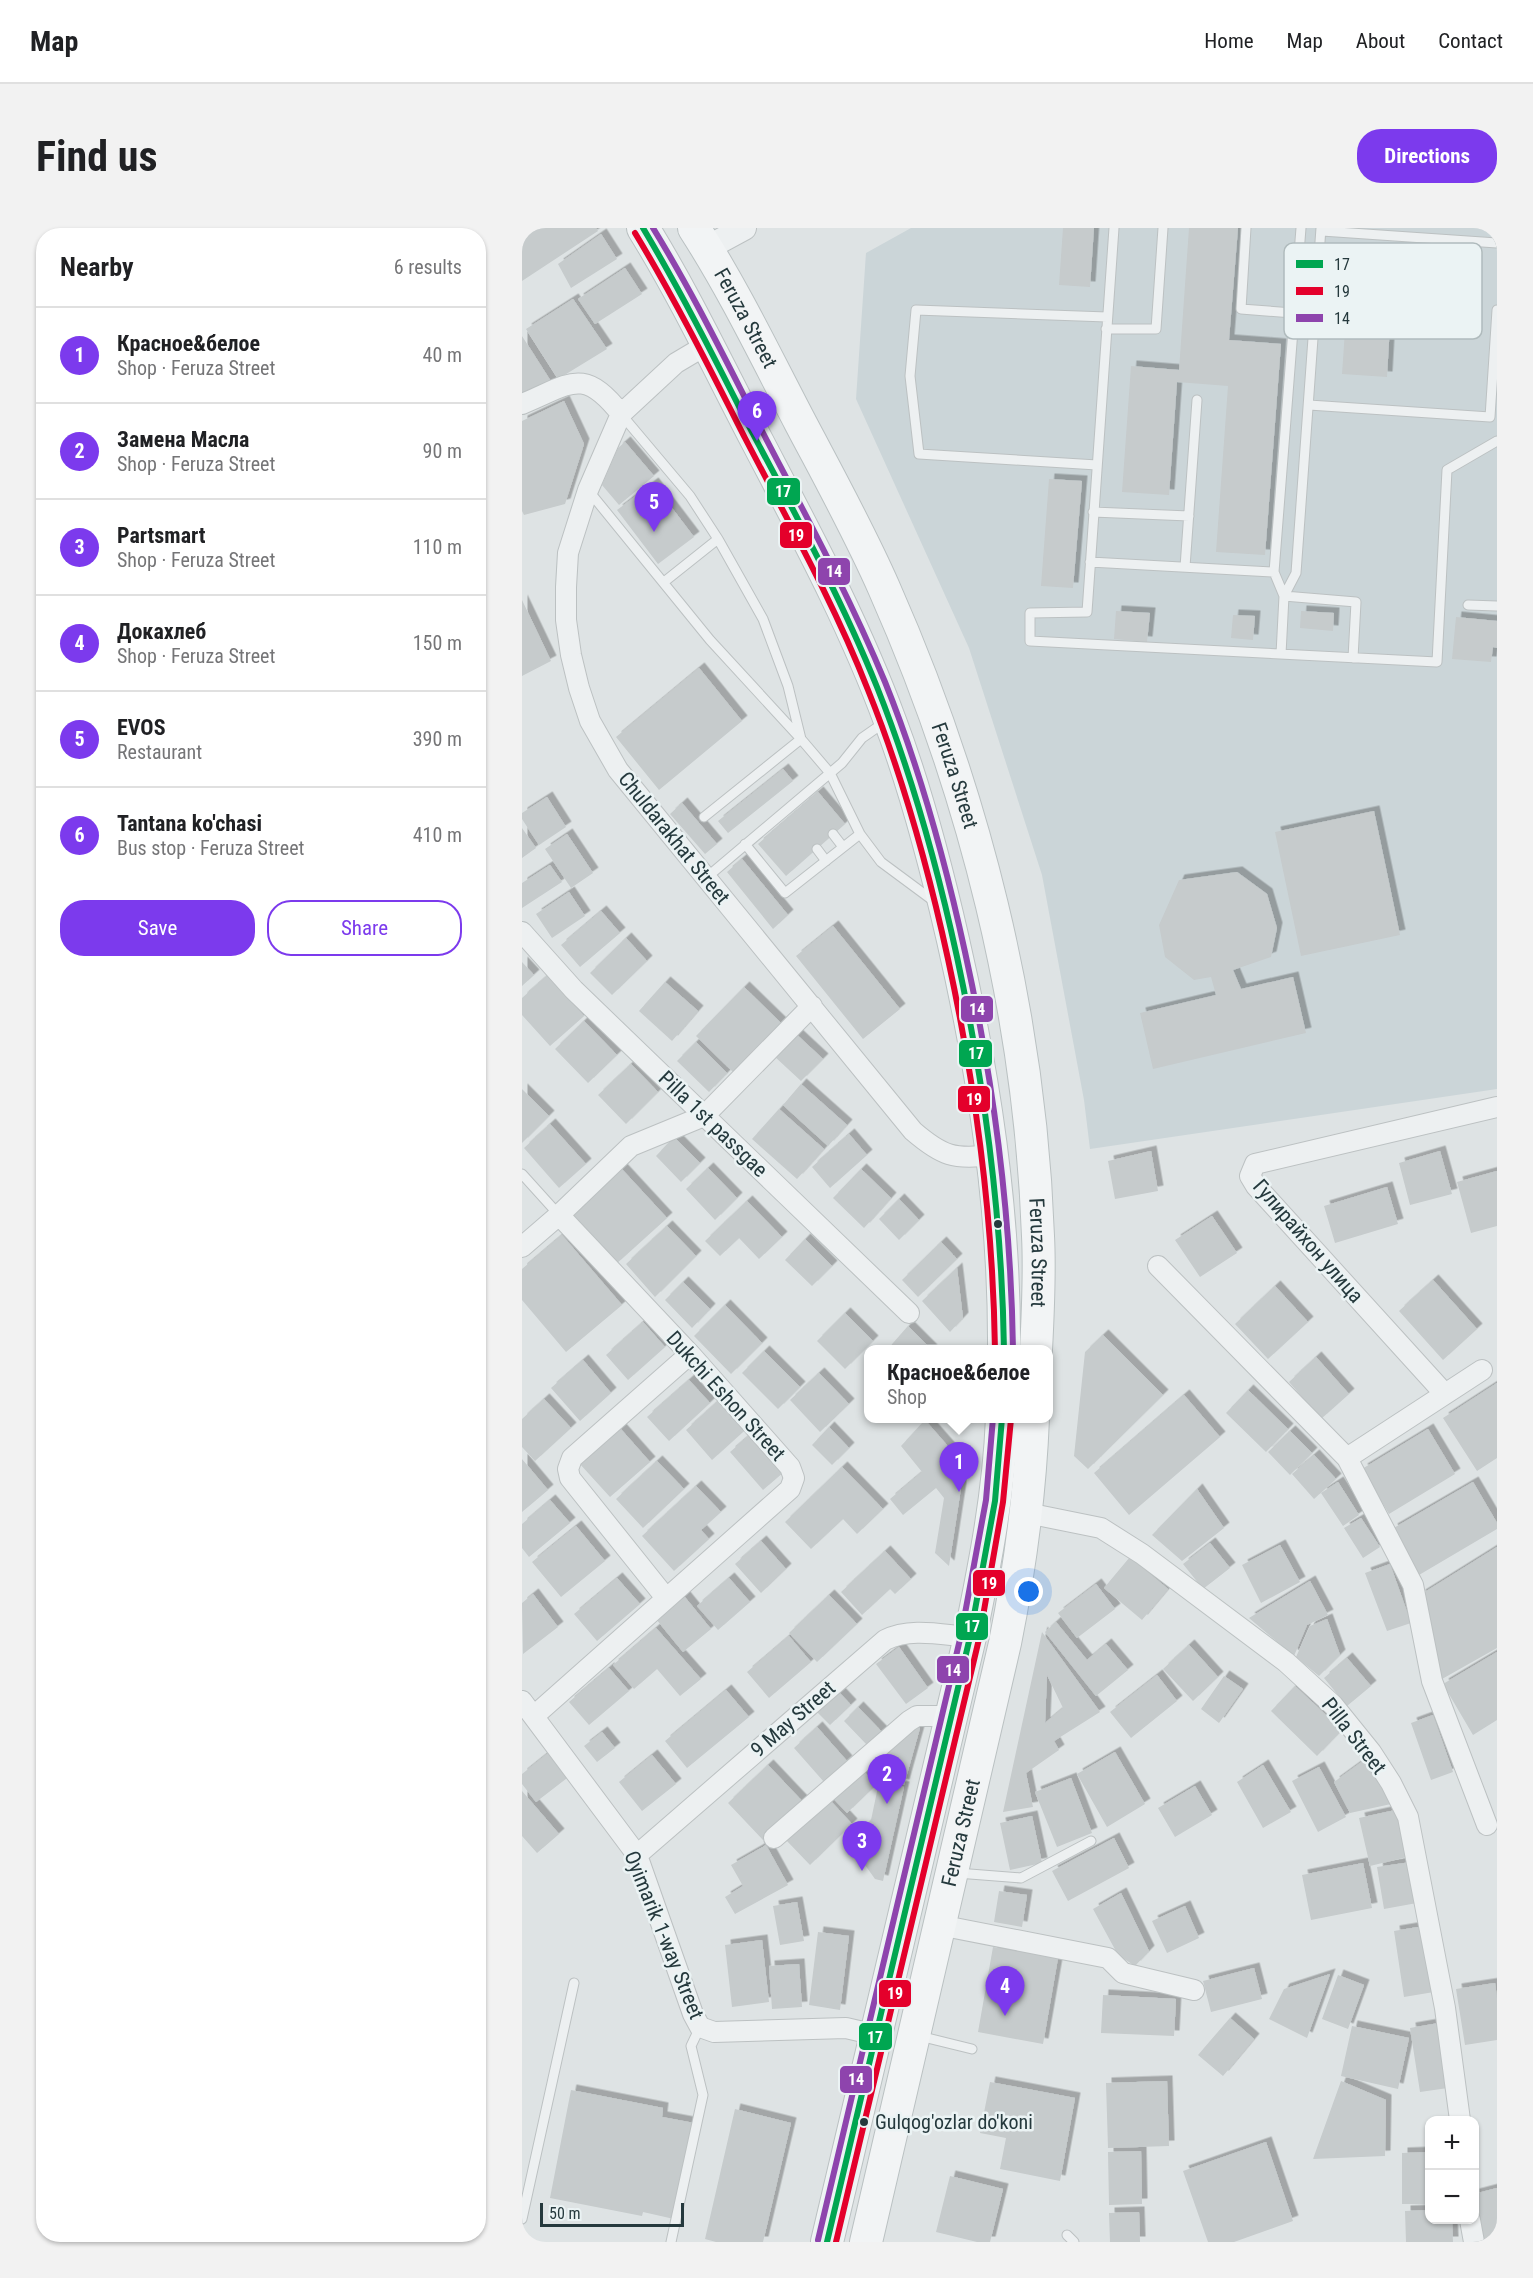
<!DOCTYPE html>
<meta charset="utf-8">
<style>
:root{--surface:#fff;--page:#f2f2f2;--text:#202124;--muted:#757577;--line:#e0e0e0;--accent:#7c3aed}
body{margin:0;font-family:"Roboto Condensed",sans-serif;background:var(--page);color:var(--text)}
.controls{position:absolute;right:18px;bottom:18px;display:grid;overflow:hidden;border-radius:12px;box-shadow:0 2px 4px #0004}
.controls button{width:54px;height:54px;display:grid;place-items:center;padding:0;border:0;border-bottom:2px solid var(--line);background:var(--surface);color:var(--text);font:30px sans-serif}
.scale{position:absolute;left:18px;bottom:15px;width:144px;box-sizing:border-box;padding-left:6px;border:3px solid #25393d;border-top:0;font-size:16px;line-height:21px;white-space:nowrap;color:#25393d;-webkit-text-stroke:4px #ebf3f4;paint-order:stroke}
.you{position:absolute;left:507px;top:1364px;width:21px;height:21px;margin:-15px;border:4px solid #fff;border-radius:50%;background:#1a73e8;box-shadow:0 0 0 9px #1a73e833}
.badge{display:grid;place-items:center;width:39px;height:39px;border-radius:50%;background:var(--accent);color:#fff;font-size:20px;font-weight:700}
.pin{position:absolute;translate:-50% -50px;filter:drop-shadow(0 2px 3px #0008)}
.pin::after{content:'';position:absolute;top:32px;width:21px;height:18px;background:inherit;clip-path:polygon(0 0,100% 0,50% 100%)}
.popup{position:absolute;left:342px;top:1117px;width:189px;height:78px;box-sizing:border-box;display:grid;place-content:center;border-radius:12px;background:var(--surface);filter:drop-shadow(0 2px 4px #0005);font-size:20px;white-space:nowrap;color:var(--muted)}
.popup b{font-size:22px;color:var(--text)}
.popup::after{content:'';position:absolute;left:50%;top:100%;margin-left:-12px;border:12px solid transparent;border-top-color:var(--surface)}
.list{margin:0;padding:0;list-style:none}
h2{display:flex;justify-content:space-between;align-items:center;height:78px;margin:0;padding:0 24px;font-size:26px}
h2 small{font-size:20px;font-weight:400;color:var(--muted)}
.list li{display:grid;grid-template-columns:39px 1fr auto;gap:18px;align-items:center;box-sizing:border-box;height:96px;padding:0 24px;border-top:2px solid var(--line)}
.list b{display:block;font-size:22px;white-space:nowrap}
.list p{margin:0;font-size:20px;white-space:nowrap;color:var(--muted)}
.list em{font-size:20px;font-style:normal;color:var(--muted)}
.actions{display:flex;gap:12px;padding:18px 24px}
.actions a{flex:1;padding:14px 0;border:2px solid var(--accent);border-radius:24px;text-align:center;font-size:21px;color:var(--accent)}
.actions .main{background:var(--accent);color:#fff}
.map{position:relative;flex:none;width:975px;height:2014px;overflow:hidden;border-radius:24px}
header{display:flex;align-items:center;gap:36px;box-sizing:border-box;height:84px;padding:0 30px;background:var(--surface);border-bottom:2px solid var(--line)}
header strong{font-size:28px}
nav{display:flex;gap:33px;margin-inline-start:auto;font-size:21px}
.intro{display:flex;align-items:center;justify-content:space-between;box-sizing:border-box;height:144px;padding:0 36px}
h1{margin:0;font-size:42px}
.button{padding:15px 27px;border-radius:24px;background:var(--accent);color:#fff;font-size:21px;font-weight:700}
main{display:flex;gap:36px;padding:0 36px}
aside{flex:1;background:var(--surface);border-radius:24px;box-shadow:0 2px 4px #0004}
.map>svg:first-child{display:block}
</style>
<header>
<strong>Map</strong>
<nav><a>Home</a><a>Map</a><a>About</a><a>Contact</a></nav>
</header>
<div class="intro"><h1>Find us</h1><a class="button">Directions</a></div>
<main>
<aside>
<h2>Nearby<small>6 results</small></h2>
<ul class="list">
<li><span class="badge">1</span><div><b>Красное&amp;белое</b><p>Shop · Feruza Street</p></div><em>40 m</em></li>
<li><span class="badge">2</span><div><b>Замена Масла</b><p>Shop · Feruza Street</p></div><em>90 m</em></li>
<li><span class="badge">3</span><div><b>Partsmart</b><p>Shop · Feruza Street</p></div><em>110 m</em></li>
<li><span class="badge">4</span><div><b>Докахлеб</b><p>Shop · Feruza Street</p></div><em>150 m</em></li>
<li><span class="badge">5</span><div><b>EVOS</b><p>Restaurant</p></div><em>390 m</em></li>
<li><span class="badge">6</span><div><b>Tantana ko'chasi</b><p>Bus stop · Feruza Street</p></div><em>410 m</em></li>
</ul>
<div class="actions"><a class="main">Save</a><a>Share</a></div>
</aside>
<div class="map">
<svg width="975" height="2014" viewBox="0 0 975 2014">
<defs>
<filter id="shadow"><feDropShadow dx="5.5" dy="-5.5" stdDeviation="0" flood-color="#0004"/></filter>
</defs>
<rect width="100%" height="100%" fill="#dee3e4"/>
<path fill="#cbd5d8" d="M389 0H975V861L568 921 562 872 520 647 447 420 334 171 344 25Z"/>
<path fill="#c6cbcc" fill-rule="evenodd" filter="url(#shadow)" d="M3 0H74L76 3 0 53V2Z
M541 0H572L568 59 537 57Z
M667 0H716L707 112 759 116 743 327 694 324 706 158 655 154 647 267 600 264 609 138 657 142Z
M79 6 95 31 49 60 36 36Z
M847 28 951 35 947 84 869 79 865 149 820 146 827 44 833 33Z
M103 40 120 66 73 96 56 71Z
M51 71 85 121 36 151 4 101Z
M0 108 30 155 0 167Z
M42 173 62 216 43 276 2 287 0 283V193Z
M103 214 132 248 97 277 80 257 96 220Z
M527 251 560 253 551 360 519 358Z
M131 255 172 309 136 336 95 282Z
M0 372 29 433 0 448Z
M594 383 628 385 625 414 592 411Z
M779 383 812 385 811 403 778 400Z
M711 387 733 388 731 412 709 410Z
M934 389 975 393V420L971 419 969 434 930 431Z
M177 440 220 493 137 562 94 509Z
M261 541 271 553 206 605 196 593Z
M296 564 323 596 264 648 236 616Z
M25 569 44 599 17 617 0 591V585Z
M160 575 195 616 183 626 148 586Z
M852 583 878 707 779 728 753 604Z
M0 600 14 620 0 630Z
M45 606 71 645 49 660 23 621Z
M220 631 266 687 251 701 205 644Z
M28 637 40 654 0 680V655Z
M715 644 745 666 755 700 749 729 711 742 719 761 771 749 784 805 631 841 618 785 694 767 689 749 672 752 643 729 637 697 657 652Z
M47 664 63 688 30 710 14 686Z
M79 683 98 705 58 739 39 717Z
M311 698 378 781 341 811 274 728Z
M104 710 125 733 90 767 68 745Z
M0 734 12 747 0 758Z
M26 747 62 788 28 818 0 787V770Z
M143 754 176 783 150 813 117 783Z
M222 759 259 795 211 844 174 808Z
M62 793 95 827 66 855 33 821Z
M273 805 301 831 279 853 252 828Z
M174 814 205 845 187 864 155 833Z
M109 836 136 864 104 896 76 867Z
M279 856 325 897 306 918 261 877Z
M0 861 27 888 0 915Z
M257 881 302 921 275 951 230 911Z
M28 896 64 936 37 960 2 920Z
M327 906 345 927 308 960 290 939Z
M152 909 178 935 159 954 134 928Z
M629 923 636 963 593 971 586 933Z
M918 923 930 966 888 977 877 935Z
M97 938 145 990 93 1037 47 988Z
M186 940 215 970 193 992 164 961Z
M339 941 369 970 342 1000 311 970Z
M975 943V998L949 1005 935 954Z
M865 959 876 996 813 1015 802 978Z
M377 971 397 992 377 1012 357 991Z
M225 973 260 1009 237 1031 217 1010 198 1028 183 1013Z
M690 988 715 1025 678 1049 653 1012Z
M145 998 174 1028 133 1069 104 1036Z
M40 1007 100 1077 44 1124 0 1072V1041Z
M283 1011 310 1038 290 1058 263 1032Z
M419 1014 435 1031 396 1069 380 1052Z
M435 1040 441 1090 428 1104 400 1073Z
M911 1052 955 1101 921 1132 877 1083Z
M161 1054 188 1081 170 1100 143 1072Z
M753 1058 786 1094 746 1131 713 1096Z
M203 1077 240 1115 209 1146 172 1108Z
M323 1085 351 1113 323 1141 295 1113Z
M121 1094 143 1119 106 1152 84 1127Z
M386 1098 410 1122H365Z
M581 1107 641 1167 566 1241 552 1228 563 1124Z
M242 1123 278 1159 256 1181 220 1145Z
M794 1129 827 1166 799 1191 767 1154Z
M61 1132 89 1165 58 1193 29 1160Z
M297 1145 327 1176 298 1204 268 1172Z
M167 1152 188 1175 147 1213 125 1189Z
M975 1155V1230L955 1243 921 1190Z
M726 1162 766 1201 744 1224 704 1185Z
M662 1167 698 1209 607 1287 572 1245Z
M22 1171 49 1200 13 1233 0 1219V1191Z
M196 1173 222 1203 190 1232 164 1202Z
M403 1192 438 1232 439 1260 427 1338 413 1325 422 1270 414 1260 381 1287 368 1271 400 1244 379 1218Z
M97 1199 128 1234 88 1269 57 1235Z
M307 1199 327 1220 310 1237 290 1217Z
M906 1201 933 1246 867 1286 840 1241Z
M768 1203 790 1225 768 1247 746 1224Z
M230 1205 263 1243 241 1262 208 1224Z
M792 1227 814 1251 792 1271 770 1246Z
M0 1231 26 1262 0 1284Z
M135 1233 162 1261 121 1300 94 1271Z
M320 1239 361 1281 335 1306 321 1291 289 1321 263 1294Z
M816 1254 837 1287 821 1298 799 1265Z
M951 1254 975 1295V1301L897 1347 870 1301Z
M174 1258 199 1284 179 1302 187 1311 152 1343 120 1308Z
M675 1261 702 1300 660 1333 630 1307Z
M28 1272 48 1295 7 1329 0 1320V1296Z
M839 1290 858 1319 841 1330 822 1300Z
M54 1298 83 1333 39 1369 10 1334Z
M239 1313 264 1341 239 1365 213 1336Z
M688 1315 708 1340 681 1361 661 1336Z
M758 1317 778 1354 739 1375 720 1337Z
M975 1319V1420L920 1451 898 1367Z
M363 1323 389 1351 373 1366 368 1361 340 1387 319 1364Z
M608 1329 646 1361 620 1392 582 1360Z
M868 1336 889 1395 865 1403 843 1345Z
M95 1350 118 1376 75 1413 52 1386Z
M207 1350 228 1374 196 1402 175 1378Z
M788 1353 806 1387 785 1397 772 1428 727 1390Z
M574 1356 593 1381 555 1410 536 1385Z
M11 1366 36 1399 1 1426 0 1375Z
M307 1367 335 1396 295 1434 267 1405Z
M162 1368 189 1401 161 1424 134 1391Z
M805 1391 818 1427 797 1448 774 1429 788 1398Z
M534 1394 565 1432 584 1416 606 1442 574 1468 523 1404Z
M134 1400 179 1451 158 1468 135 1441 112 1461 91 1437Z
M520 1404 578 1484 532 1513 537 1522 504 1545 511 1579 481 1584ZM525 1447 541 1480 523 1495Z
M267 1408 289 1434 247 1470 225 1444Z
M667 1417 696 1449 671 1473 641 1441Z
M377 1419 406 1460 384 1476 354 1436Z
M975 1424V1492L951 1507 921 1456Z
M825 1430 849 1458 825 1478 802 1450Z
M87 1440 107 1463 67 1497 47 1474Z
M635 1447 655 1473 609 1510 588 1484Z
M702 1448 721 1461 697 1495 679 1481Z
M773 1458 820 1502 795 1528 749 1483Z
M204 1462 227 1489 165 1540 143 1513Z
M315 1462 329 1477 308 1497 294 1483Z
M336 1479 360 1504 345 1517 322 1493Z
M911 1487 931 1544 909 1552 889 1495Z
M389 1498 398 1500 382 1557 359 1551 369 1512Z
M295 1499 325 1533 302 1554 272 1520Z
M80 1504 93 1520 75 1534 62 1518Z
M30 1522 49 1547 14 1574 0 1556V1546Z
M593 1524 623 1576 585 1599 555 1546Z
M130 1527 154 1556 120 1583 97 1554Z
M845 1530 869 1576 828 1585 812 1554Z
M246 1537 281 1574 241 1612 206 1575Z
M741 1537 769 1584 741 1600 715 1554Z
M797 1539 824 1589 796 1604 770 1553Z
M339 1540 354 1557 325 1585 309 1568Z
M549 1550 570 1605 535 1619 513 1564Z
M357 1554 382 1559 361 1653 353 1651 328 1616 338 1602 345 1608 339 1602 349 1592Z
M673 1558 690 1587 653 1609 636 1580Z
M0 1563 37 1606 15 1625 0 1608Z
M306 1570 330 1596 288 1637 264 1612Z
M878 1581 889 1628 848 1638 837 1590Z
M510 1588 520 1635 488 1642 478 1595Z
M592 1610 607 1640 546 1673 530 1643Z
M244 1617 266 1657 213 1686 203 1669 221 1658 209 1637Z
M889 1634 895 1675 862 1681 855 1639Z
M841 1635 850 1680 789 1692 780 1647Z
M477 1663 505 1667 500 1699 472 1694Z
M599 1665 627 1723 613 1738 596 1727 571 1681Z
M275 1674 282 1713 258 1717 251 1678Z
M663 1678 677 1710 645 1725 630 1693Z
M902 1698 912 1764 882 1769 872 1703Z
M296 1704 327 1708 318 1782 287 1777Z
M240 1712 247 1774 210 1779 203 1717Z
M471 1719 536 1730 521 1816 456 1804Z
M277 1736 280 1779 250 1781 247 1738Z
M732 1740 740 1771 689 1784 681 1753Z
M808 1746 785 1810 747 1791 762 1761Z
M816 1747 842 1757 826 1801 800 1791Z
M973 1755 975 1770V1812L943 1817 934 1761Z
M581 1767 654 1771 652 1808 579 1805Z
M708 1790 732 1811 701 1848 676 1827Z
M917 1795 926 1860 898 1864 888 1800Z
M830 1798 887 1810 876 1861 819 1848Z
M645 1853 647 1918 586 1920 584 1855Z
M819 1853 864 1872 863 1928 791 1931Z
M468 1854 553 1870 538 1953 478 1941 484 1910 458 1905Z
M49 1862 141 1880 140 1889 172 1895 152 1991 121 1984 120 1988 28 1970Z
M213 1881 269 1895 241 2014H194L183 2011Z
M744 1914 771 1993 712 2014H686L661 1943Z
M619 1923 620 1976 587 1977 586 1924Z
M908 1924V1976H880V1925Z
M428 1948 481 1961 468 2014H455L414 2004Z
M975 1960V2014H961L952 1981V1966Z
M908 1982V1992H930L931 2014H884L883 1983Z
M617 1984 618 2014H588L587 1985Z"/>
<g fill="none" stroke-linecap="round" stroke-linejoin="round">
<g stroke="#bcc1c2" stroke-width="11">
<path id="service" d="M592 0 565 384 508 385V413L915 434 925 242 975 213
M724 0 719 81 771 85
M779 0 752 344 762 368 774 345 799 0
M800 3 975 15
M584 101H634L641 0
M787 177 968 189 975 82
M99 186 168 268 196 311 241 391 266 458 279 511 308 545 338 606 263 665 223 616
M575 237 397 226 388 148 394 82 585 89
M66 262 188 412 279 511 182 589
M571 284 667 288
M568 334 752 344
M663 339 675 172
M142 354 196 311
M946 377 975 378
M759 426 762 368 834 374 831 430
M311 606 321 619
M338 606 359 634 413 674
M295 621 304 633
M184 650 320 535 340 510 363 494
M0 946 37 987
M435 1645 499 1650 569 1613
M397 1808 450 1821
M0 1991 52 1755
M545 2007 552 2014
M149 2014 181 1867 169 1818 178 1799"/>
</g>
<g stroke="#bcc1c2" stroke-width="22">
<path id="minor" d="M186 116 154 135 99 186 66 262 46 325 44 359V392L49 427 57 460 68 493 96 542 391 903C420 928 432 932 470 927
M0 176C49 156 61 138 99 186
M0 704 52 762 387 1085
M0 1019 37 987 109 918 182 888 290 778
M636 1038 825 1230 891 1357 910 1453 965 1597
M922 1165 734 958 728 948 733 936 975 879
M825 1230 960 1142
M505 1285 579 1300 620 1326 764 1434 811 1477 849 1524 869 1555 886 1589 923 1780 938 1892
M144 1370 48 1250 46 1241 50 1230 168 1126
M0 1473 115 1627 171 1786 178 1799 192 1804 324 1800 354 1807
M12 1488 268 1261 272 1250 268 1239 168 1126 37 987
M252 1610 387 1493 395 1488H429
M115 1627 363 1412C389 1399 420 1407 448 1409
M417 1697 586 1730 601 1745 672 1762
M948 1992 952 2014"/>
</g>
<g stroke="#bcc1c2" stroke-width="26">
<path id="tertiary" d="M185 20 222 0"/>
</g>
<g stroke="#bac1c2" stroke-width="34">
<g id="primary">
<path d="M121 0C163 68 197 140 234 211 282 303 332 395 368 493 395 564 414 638 431 712 462 847 483 983 482 1122"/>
<path id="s1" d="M172 0C212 62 244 129 278 194 307 249 337 303 362 360 452 563 508 785 516 1008 518 1046 516 1084 514 1122"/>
<path d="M305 2014 448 1409C463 1336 477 1265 480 1190"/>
<path id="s2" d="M344 2014 483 1415C498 1340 508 1267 511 1190"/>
</g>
</g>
<use href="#service" stroke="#edf0f1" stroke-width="9"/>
<use href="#minor" stroke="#edf0f1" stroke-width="20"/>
<use href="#tertiary" stroke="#edf0f1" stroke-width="24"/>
<use href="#primary" stroke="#f2f4f5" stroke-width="32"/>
<g stroke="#ebf3f4" stroke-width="10">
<path id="bus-1" d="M121 0C161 67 196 137 231 206 275 289 320 372 355 459 390 547 415 637 435 729 463 859 480 989 482 1122
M305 2014 448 1409 473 1273 480 1190"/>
</g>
<g stroke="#ebf3f4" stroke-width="10">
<path id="bus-2" d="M113 5C153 71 188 141 223 210 266 293 312 375 346 462 381 549 406 639 426 731 454 860 471 989 473 1122
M314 2014 457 1411 481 1274 489 1191"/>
</g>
<g stroke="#ebf3f4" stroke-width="10">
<path id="bus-3" d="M131 0C171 65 204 133 239 201 282 284 327 367 363 454 398 541 423 632 443 724 472 855 489 987 491 1122
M296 2012 439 1407 464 1272 471 1190"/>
</g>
<use href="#bus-1" stroke="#00a651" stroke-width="6"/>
<use href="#bus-2" stroke="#e4002b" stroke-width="6"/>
<use href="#bus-3" stroke="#8e44ad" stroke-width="6"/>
</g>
<g fill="#25393d" stroke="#ebf3f4" stroke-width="2">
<circle cx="476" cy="996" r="5"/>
<circle cx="342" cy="1894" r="5"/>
</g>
<g text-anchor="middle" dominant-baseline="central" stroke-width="5" stroke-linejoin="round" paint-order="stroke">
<g font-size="20" fill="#25393d" stroke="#ebf3f4" text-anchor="start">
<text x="353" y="1894">Gulqog'ozlar do'koni</text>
</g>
<g font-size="21" fill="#25393d" stroke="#ebf3f4">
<text stroke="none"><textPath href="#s1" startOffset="104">Feruza Street</textPath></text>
<text stroke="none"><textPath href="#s1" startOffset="608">Feruza Street</textPath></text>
<text transform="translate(152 610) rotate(51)">Chuldarakhat Street</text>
<text transform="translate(191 896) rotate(44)">Pilla 1st passgae</text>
<text transform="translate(786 1013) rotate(49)">Гулирайхон улица</text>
<text stroke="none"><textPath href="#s1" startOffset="1094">Feruza Street</textPath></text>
<text transform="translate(204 1168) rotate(48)">Dukchi Eshon Street</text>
<text transform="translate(271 1491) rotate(-41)">9 May Street</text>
<text transform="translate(832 1508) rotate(52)">Pilla Street</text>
<text stroke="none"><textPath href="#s2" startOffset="420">Feruza Street</textPath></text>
<text transform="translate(142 1707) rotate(68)">Oyimarik 1-way Street</text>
</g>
</g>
<rect x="762" y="15" width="198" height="96" rx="9" fill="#ebf3f4" stroke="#b0bbbd" stroke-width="1.5"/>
<rect x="774" y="32" width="27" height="8" fill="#00a651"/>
<rect x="774" y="59" width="27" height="8" fill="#e4002b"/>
<rect x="774" y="86" width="27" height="8" fill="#8e44ad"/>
<g font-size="16" fill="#25393d">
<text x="812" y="42">17</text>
<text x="812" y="69">19</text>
<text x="812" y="96">14</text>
</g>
<g stroke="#ebf3f4" stroke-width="2">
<rect x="244" y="249" width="35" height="29" rx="6" fill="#00a651"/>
<rect x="257" y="293" width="34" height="28" rx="6" fill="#e4002b"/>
<rect x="295" y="329" width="34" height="29" rx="6" fill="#8e44ad"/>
<rect x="438" y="767" width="34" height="28" rx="6" fill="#8e44ad"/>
<rect x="436" y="811" width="35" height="29" rx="6" fill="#00a651"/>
<rect x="435" y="857" width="34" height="28" rx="6" fill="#e4002b"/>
<rect x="450" y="1341" width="34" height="28" rx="6" fill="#e4002b"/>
<rect x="433" y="1384" width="34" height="29" rx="6" fill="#00a651"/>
<rect x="414" y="1427" width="34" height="29" rx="6" fill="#8e44ad"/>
<rect x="356" y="1751" width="34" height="29" rx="6" fill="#e4002b"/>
<rect x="336" y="1794" width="35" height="29" rx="6" fill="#00a651"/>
<rect x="317" y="1837" width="34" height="29" rx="6" fill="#8e44ad"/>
</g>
<g font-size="16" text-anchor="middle" font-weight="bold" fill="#fff">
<text x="261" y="269">17</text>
<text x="274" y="313">19</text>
<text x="312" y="349">14</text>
<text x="455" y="787">14</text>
<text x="454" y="831">17</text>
<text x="452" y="877">19</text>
<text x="467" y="1361">19</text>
<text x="450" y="1404">17</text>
<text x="431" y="1448">14</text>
<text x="373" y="1771">19</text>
<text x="353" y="1815">17</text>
<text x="334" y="1857">14</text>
</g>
</svg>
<div class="controls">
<button>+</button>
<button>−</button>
</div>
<div class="scale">50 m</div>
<div class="you"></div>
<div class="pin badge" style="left:437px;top:1264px">1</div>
<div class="popup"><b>Красное&amp;белое</b>Shop</div>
<div class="pin badge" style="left:365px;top:1576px">2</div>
<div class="pin badge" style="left:340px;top:1643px">3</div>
<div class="pin badge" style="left:483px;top:1788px">4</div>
<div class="pin badge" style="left:132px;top:304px">5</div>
<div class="pin badge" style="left:235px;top:213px">6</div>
</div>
</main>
